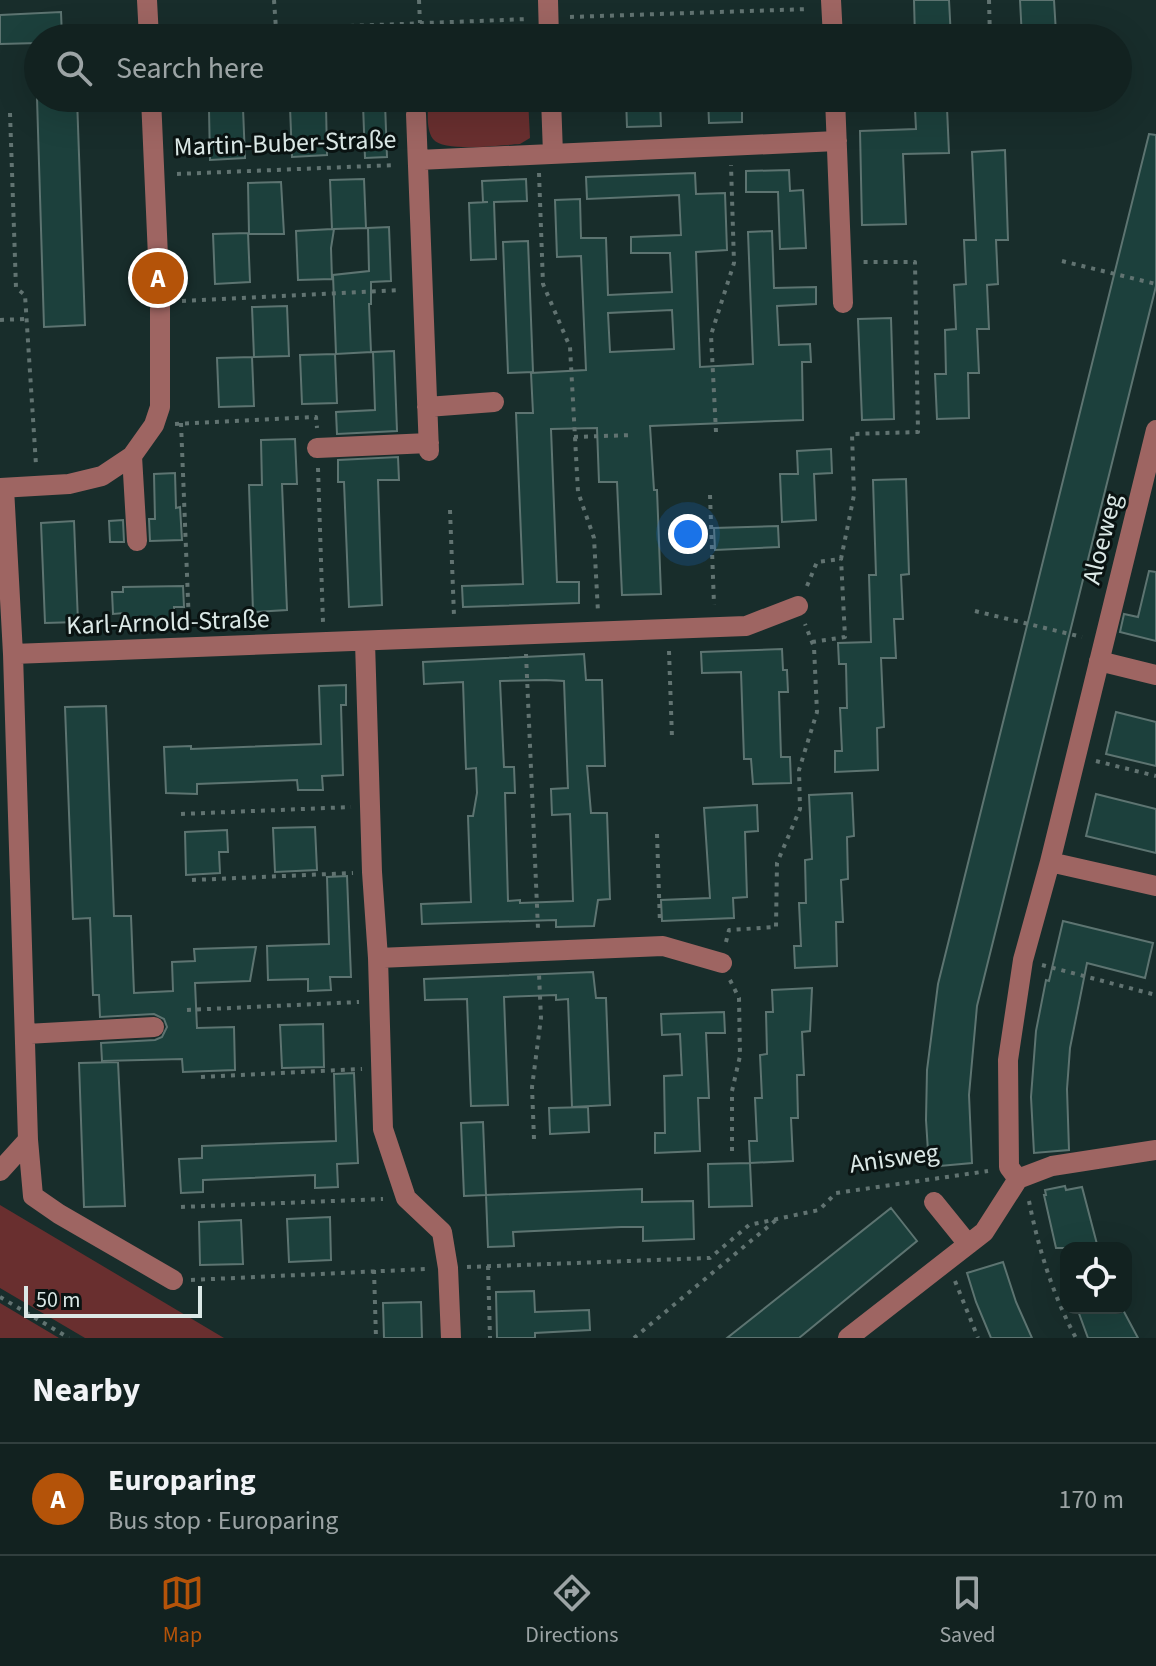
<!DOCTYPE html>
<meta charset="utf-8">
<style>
:root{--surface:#122220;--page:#1f2f2d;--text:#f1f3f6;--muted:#9ca4a5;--line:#313f3e;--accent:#b45309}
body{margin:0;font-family:"Source Sans 3",sans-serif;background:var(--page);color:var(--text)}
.controls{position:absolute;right:24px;bottom:24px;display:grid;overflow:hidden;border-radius:16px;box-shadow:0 8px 32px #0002}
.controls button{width:72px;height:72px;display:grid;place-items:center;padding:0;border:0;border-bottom:2px solid var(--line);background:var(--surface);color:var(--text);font:40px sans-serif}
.scale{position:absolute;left:24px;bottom:20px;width:178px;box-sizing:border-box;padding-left:8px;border:4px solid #dbe8e6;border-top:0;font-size:22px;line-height:28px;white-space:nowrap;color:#dbe8e6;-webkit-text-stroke:6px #0a1312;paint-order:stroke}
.you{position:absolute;left:688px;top:534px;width:28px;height:28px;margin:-20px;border:6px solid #fff;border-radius:50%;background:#1a73e8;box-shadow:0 0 0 12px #1a73e833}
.badge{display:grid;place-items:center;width:52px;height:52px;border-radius:50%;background:var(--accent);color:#fff;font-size:26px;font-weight:700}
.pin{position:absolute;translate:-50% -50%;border:4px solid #fff;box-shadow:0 2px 8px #0006}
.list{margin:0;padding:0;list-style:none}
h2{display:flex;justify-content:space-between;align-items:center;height:104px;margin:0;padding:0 32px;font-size:34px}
h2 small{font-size:26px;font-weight:400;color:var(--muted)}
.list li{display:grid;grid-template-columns:52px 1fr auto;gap:24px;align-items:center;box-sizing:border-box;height:112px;padding:0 32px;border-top:2px solid var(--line)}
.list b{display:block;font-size:30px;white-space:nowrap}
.list p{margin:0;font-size:26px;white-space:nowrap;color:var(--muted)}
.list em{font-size:26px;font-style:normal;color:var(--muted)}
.icon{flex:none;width:44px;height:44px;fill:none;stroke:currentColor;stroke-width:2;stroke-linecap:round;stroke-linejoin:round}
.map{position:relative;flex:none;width:1156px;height:1338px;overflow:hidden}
.search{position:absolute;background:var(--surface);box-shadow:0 8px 32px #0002;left:24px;right:24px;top:24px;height:88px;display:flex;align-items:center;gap:20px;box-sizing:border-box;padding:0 28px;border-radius:44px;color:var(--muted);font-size:30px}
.sheet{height:216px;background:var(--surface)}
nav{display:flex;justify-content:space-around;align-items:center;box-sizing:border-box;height:112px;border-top:2px solid var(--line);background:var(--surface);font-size:22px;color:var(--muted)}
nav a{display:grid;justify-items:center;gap:4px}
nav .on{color:var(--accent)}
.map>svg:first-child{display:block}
</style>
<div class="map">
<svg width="1156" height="1338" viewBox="0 0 1156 1338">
<rect width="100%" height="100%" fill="#182d2b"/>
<path fill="#692f2f" d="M526 28V38H406V32Z
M407 98H528L530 138 520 144C501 145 444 153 433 139 426 129 428 114 428 102H407Z
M0 1205 224 1338H85L0 1288Z
M0 1303 59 1338H0Z"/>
<path fill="#1c403c" stroke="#5d7471" stroke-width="2" fill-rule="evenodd" d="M914 0H949L951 38H915Z
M1020 0H1054L1056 33 1046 34V38H1022Z
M61 12 62 38H38V43L0 44V15Z
M37 98H77L85 325 44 327Z
M626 98 660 100 661 126 627 127Z
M708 98H742V122L709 123Z
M385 103 387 157 365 158 363 104Z
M326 105 327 155 292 157 290 107Z
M243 108 245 158 210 160 209 110Z
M947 108 949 153 903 154 906 224 862 225 860 131 916 129 915 109Z
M1149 134 1156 135V286L977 1006 969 1095 972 1163 929 1167 926 1120 927 1070 938 984Z
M1005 150 1008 240H996L998 284 987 285 989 329H977L979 373H968L969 418 937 419 935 374H946L945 330 956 329 954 285 966 284 964 240H976L972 152Z
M789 170 790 191 803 190 806 248 780 249 778 192H746V171Z
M695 173 696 194 725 193 727 250 696 252 700 367 753 364 748 232 772 231 774 288 816 287V304L777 306 779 345 810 344 811 362H802L803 420 650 426 654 490H657L661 594 622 595 617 482H599L597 428 551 429 557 582H579V603L463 607 462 586 523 584 516 413H533L531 373 586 370 581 256 557 257 555 200 580 199 581 238H606L608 295 672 292 670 253H631V237L681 235 679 195 587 199 586 177ZM672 310 674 349 610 352 608 313Z
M364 179 366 228 334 229 331 248 332 279 298 280 296 231 332 229 330 180Z
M526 179 527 201 494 202 496 259 471 260 469 203 488 202H483L482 181Z
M281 182 284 234H249L248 183Z
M389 227 391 281 371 282V304H369L371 352 336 354 333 275 369 271 368 228Z
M248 233 250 282 215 284 213 234Z
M528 241 533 372 508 373 503 242Z
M287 306 289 356 254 357 252 307Z
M891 318 894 419 862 420 858 319Z
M394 351 397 431 337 434 336 412 375 410 373 352Z
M335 354 337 403 302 404 300 355Z
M252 357 254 406 219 407 217 358Z
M295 439 297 484H282L287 610 253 612 249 485H262L261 440Z
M831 449 832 473 814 474 816 520 782 522 780 474H798L797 451Z
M398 457 399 480H378L382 605 349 607 344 482H338V460Z
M175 473 176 508 180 507 182 540 150 541 149 519H155L154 474Z
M906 479 909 574 901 575 903 619H894L896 658H881L884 727 877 728 878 770 835 772V751H842L840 708H847L846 664H839L838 643 871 642 869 575H876L873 480Z
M123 520 124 542H110L109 521Z
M74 521 78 622 45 623 41 523Z
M778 526 779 547 715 550 714 528Z
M1149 571 1156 572V641L1120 632 1124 614 1138 617Z
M183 586 184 607H174V618L124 620V613L113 614 112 592H123V587Z
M782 649 783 670H787L788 692H779L781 757H790L791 783 753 784 751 759H744L741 672 702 673 701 652Z
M584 654 586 680H602L605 766H587L591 813H607L610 899 598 900 594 926 556 927V920L422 924 421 904 471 902 468 816H473L477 793 476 768 466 769 463 682 424 684 423 662ZM546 680 564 681 568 788 551 789 552 815 570 814 573 901 520 903V900L508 901 505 793H515L514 767H504L500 681Z
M346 685V705H341L343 775 322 776 323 790H298L297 780 197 784V794L166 793 164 747 191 746V749L321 744 319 686Z
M106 706 114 916H131L134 993 173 991 172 962 195 961 194 949 256 947 250 981 195 983 197 1028 234 1027 235 1070 183 1072 182 1059 102 1061 101 1043 155 1040 162 1037 167 1027 164 1019 154 1014 100 1017 99 995H93L90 918 73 919 65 707Z
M1116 712 1156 722V766L1106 754Z
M852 793 854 836 847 837 848 879 841 880 843 922H836L837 966 795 968 794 946H801L799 903H806L805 860 812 859 809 795Z
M1096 794 1156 809V853L1086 836Z
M757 805 758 831 745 832 747 897 733 898 734 918 662 921 661 900 710 898 704 808Z
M315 827 317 870 275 872 273 828Z
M227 830 228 852H219L220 873 186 875 185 832Z
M347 876 351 977H330L331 990 308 991V979L268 980 267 946 329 944 327 877Z
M1063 921 1153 943 1145 978 1087 963 1070 1048 1067 1089 1069 1150 1034 1153 1031 1097 1036 1031 1046 980 1049 981Z
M593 972 596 998H606L610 1105 572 1107 568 999 556 1000V995L504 997 508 1105 471 1106 467 999 425 1000 424 979Z
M812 988 810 1031 802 1032 804 1075H797L798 1118H791L793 1161 750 1163 749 1141H757L755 1098H762L760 1055 767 1054 766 1012H773L772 990Z
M724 1012 725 1033H706L709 1098H698L700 1151 655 1153V1133H665L664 1076 682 1075 680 1034 662 1035 661 1014Z
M323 1024 324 1067 282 1068 280 1025Z
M118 1062 125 1206 84 1207 79 1063Z
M354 1073 358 1163 337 1164 338 1187 315 1188V1175L203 1180V1192L181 1193 179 1159 202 1158V1146L336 1141 334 1074Z
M588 1107 589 1132 550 1134 549 1108Z
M483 1122 486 1195 464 1196 461 1123Z
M750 1163 752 1206 709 1207 708 1164Z
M1065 1186 1066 1190 1082 1187 1098 1248H1056L1044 1195H1046L1045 1190Z
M642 1189V1202L693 1201 694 1239 643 1241V1227H621L513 1232 514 1246 488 1247 486 1195Z
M891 1208 917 1241 799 1338H727Z
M330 1217 331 1260 289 1262 287 1219Z
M241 1220 243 1264 200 1265 199 1222Z
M1003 1262 1016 1302 1032 1338H991L976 1302 967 1273Z
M534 1291 535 1312 589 1310 590 1330 535 1333V1338H497L496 1292Z
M421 1302 422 1338H384L383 1303Z
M1077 1308H1122L1138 1338H1088Z"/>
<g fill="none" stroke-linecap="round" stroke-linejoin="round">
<path stroke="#617371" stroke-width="4" stroke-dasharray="4 6" stroke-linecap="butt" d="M274 0 276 29
M419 0 420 23
M989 0 990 38
M570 17 809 9
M401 24V38
M170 33 529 19
M10 113 16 288 25 295 36 465
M539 173 543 284 570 347 578 492 594 538 598 612
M177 174 396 165
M1062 261 1156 284
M182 301 401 290
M0 320 25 319
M181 423 189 625
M175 424 316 417 317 428
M716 432 711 335 734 263 731 165
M574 437 633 435
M318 468 323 623
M710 495 714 605
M450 510 454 616
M807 586 817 562 841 559 854 495 852 434 918 432 915 262H863
M975 611 1082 637
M812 642 845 637 841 559
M669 651 672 738
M526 654 538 929
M1096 761 1156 776
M181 814 351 807
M657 834 660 924
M192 880 353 873
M726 942 729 930 776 927 777 863 800 809 799 770 817 712 814 647 805 624
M1042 965 1156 995
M730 980 739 998 740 1056 732 1091V1155
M187 1010 359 1002
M201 1077 362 1069
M534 1139 532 1087 541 1018 539 974
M1029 1201C1038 1247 1053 1296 1076 1338
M181 1207 383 1199
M488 1266 490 1338
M467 1267 710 1258 749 1225 819 1210 836 1193 988 1171
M374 1270 376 1338
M191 1280 426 1269
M955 1281 978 1338
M0 1297 69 1338
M634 1338 776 1220"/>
<path stroke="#9e6562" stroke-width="20" d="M147 0 149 38
M548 0 549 38
M831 0 833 38
M551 98 553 154
M835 98 843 303
M416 114 429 451
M418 160 837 141
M427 407 494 402
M317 448 429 443
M132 456 137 541
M0 488 69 484 102 476 132 456 154 425 160 407V302L151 98
M4 488 13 654 28 1140 33 1196 59 1214 173 1280
M365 642 372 872 378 958 383 1129 406 1198 442 1232 448 1268 451 1338
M13 654 746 626 798 606
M1099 661 1156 675
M1050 862 1156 430
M378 958 663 946 722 963
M26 1034 154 1027
M0 1171 28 1140
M1018 1179 1009 1167 1008 1060 1023 960 1050 862 1156 886
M934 1202 968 1244
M848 1338 984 1232 1018 1179 1052 1166 1156 1150"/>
</g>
<g text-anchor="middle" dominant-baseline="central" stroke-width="6" stroke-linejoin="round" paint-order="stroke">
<g font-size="26" fill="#dbe8e6" stroke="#0a1312">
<text transform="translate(285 143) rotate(-2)">Martin-Buber-Straße</text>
<text transform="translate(1102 539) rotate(-76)">Aloeweg</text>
<text transform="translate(168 622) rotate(-2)">Karl-Arnold-Straße</text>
<text transform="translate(894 1158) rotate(-8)">Anisweg</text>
</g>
</g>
</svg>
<div class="controls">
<button><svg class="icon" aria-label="locate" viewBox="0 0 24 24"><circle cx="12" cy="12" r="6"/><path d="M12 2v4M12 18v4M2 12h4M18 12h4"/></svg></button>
</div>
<div class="scale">50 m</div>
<div class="you"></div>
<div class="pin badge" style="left:158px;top:278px">A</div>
<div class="search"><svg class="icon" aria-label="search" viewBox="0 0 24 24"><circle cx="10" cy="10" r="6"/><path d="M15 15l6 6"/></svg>Search here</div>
</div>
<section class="sheet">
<h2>Nearby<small></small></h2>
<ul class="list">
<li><span class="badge">A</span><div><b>Europaring</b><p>Bus stop · Europaring</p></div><em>170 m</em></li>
</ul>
</section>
<nav>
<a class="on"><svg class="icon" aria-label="map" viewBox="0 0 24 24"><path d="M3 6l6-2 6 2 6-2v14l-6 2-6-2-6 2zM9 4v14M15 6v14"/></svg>Map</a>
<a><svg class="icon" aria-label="directions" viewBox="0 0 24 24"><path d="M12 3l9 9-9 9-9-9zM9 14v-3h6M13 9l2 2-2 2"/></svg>Directions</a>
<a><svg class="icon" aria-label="saved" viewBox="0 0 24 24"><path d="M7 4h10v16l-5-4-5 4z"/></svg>Saved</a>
</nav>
